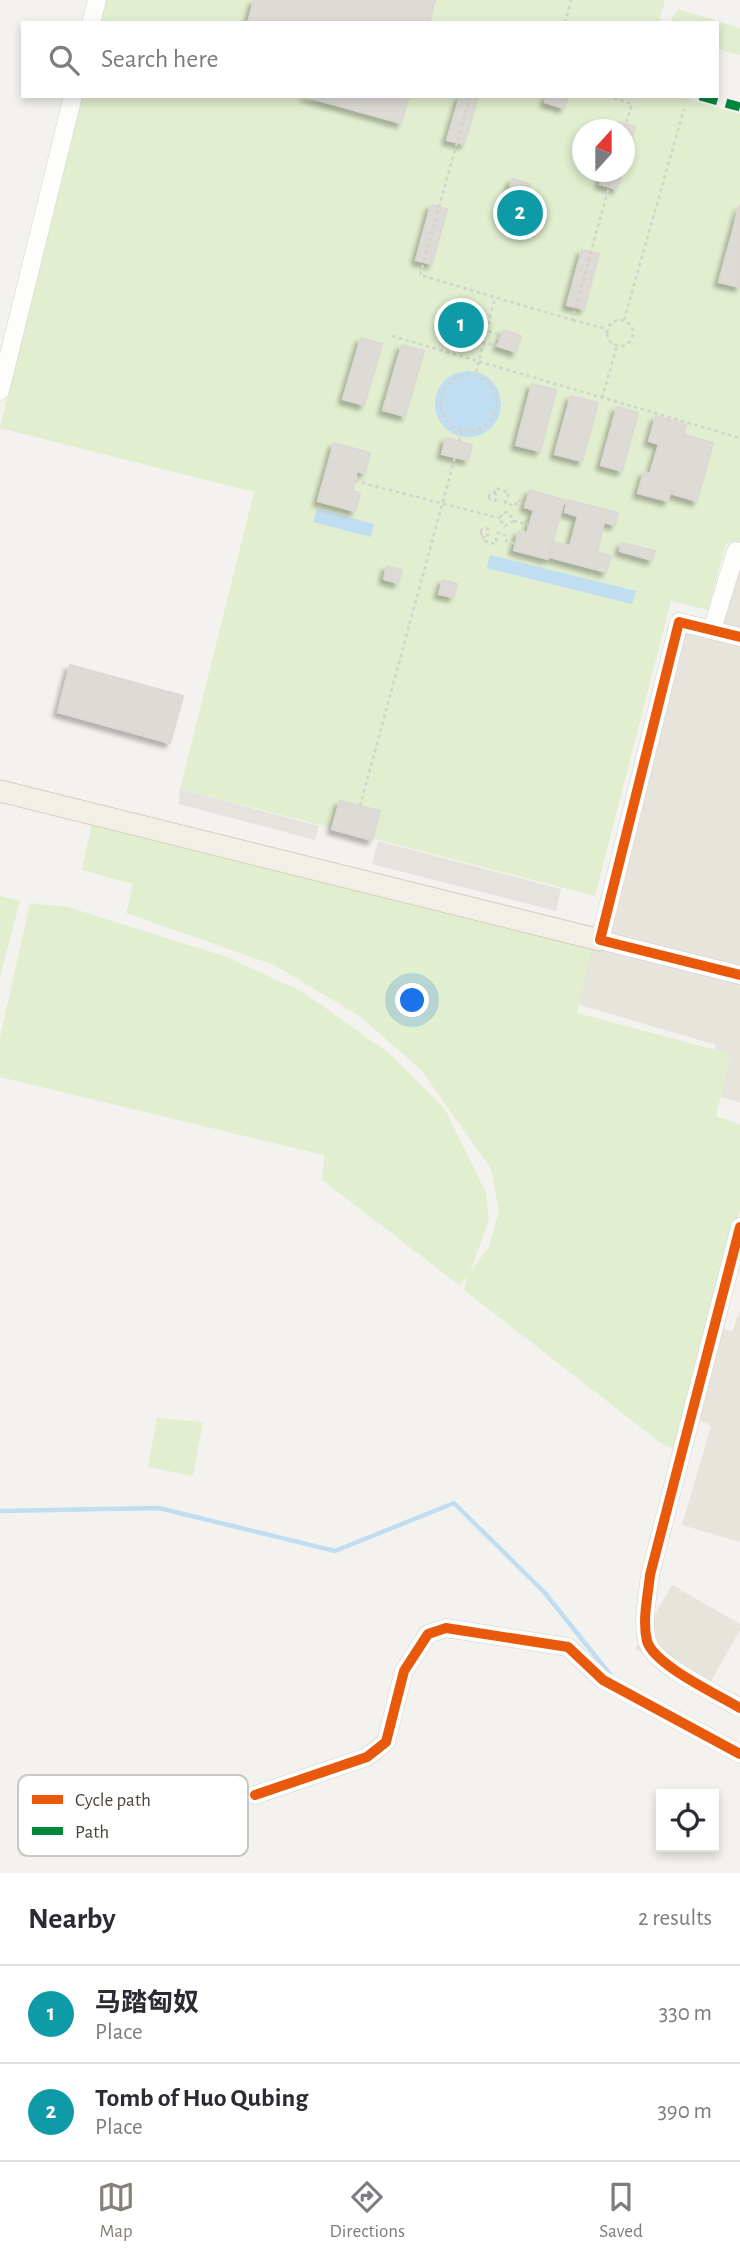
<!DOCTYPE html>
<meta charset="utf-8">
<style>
:root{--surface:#fff;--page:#f7f7f7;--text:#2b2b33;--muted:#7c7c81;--line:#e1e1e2;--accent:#868178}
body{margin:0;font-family:"Alegreya Sans","Noto Sans SC",sans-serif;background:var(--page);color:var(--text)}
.controls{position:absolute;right:21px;bottom:21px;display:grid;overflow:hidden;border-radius:0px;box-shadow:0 4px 10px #0003}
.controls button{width:63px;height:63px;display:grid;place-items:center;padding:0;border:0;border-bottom:2px solid var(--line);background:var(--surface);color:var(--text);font:35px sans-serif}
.compass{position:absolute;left:572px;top:119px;width:63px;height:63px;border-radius:50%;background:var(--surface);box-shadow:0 4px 10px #0003;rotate:21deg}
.you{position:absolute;left:413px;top:1001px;width:24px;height:24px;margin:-18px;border:5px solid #fff;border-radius:50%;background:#1a73e8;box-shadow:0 0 0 10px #1a73e833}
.badge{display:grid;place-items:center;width:46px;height:46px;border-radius:50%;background:var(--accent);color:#fff;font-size:23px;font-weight:700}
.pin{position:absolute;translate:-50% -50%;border:4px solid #fff;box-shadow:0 2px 7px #0006}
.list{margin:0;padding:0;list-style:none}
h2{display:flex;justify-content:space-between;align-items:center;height:91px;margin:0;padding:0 28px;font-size:30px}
h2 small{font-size:23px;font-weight:400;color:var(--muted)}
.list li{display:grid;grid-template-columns:46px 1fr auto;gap:21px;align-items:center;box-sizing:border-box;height:98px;padding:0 28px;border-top:2px solid var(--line)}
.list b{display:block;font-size:26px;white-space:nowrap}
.list p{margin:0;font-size:23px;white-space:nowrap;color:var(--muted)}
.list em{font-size:23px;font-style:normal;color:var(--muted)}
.icon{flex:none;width:38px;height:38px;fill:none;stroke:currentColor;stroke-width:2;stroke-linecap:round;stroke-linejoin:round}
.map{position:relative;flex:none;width:740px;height:1873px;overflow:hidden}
.search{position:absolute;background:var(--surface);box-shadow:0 4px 10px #0003;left:21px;right:21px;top:21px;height:77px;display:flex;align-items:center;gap:18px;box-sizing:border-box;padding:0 24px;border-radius:0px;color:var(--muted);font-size:26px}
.sheet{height:287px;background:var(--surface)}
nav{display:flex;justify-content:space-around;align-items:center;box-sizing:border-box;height:98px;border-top:2px solid var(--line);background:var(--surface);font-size:19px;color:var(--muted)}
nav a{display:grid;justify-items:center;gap:4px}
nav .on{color:var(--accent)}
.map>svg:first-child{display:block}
</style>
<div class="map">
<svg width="740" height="1873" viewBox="0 0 740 1873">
<defs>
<filter id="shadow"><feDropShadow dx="-4.5" dy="4.5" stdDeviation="2" flood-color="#0004"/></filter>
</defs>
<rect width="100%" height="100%" fill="#f4f2ee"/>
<path fill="#e7e4dc" d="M740 556V1103L704 1091 716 1045 553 997 593 930 676 616 711 623Z
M740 1311V1542L682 1525 711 1426 686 1412 709 1326 732 1331Z
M672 1585 740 1624V1630L706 1690 635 1649Z"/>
<path fill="#e1eecf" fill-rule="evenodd" d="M105 0H665L659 23H99Z
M678 9 740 28V55L717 49V23H669Z
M81 96H676L740 114V546L726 543 708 610 671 601 595 896 180 789 254 492 0 428ZM582 130H624V172H582Z
M92 822 593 943 577 1013 731 1054 716 1116 740 1124V1210L681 1451 662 1444 464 1290 467 1277 459 1285 322 1180 324 1155 0 1077V1037L30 903 68 907 227 957 303 992 390 1054 445 1109 486 1193 489 1220 470 1272 489 1247 499 1211 491 1169 422 1071 361 1017 274 965 126 913 133 884 82 870Z
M0 896 20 901 0 977Z
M157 1418 203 1422 193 1476 148 1467Z"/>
<path fill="#e6e3df" d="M180 789 319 826 315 840 179 804Z
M378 841 561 889 556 911 372 864Z"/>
<path fill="#c0ddf1" d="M435 404a33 33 0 1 1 66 0a33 33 0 1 1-66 0Z
M317 509 374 524 371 537 313 522Z
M490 555 636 591 632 604 487 568Z"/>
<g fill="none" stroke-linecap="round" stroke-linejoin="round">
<path stroke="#c0ddf1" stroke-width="4.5" d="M0 1511 159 1508 335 1551 454 1503 545 1593 613 1678"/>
</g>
<path fill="#dedbd6" stroke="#dcd9d4" stroke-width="2" filter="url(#shadow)" d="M254 0H435L429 23H248Z
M304 96H409L401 123Z
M460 96H478L464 144 447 140Z
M547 96H568L564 108 545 102Z
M618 122 635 127 624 163V130H616Z
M603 172H622L617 189 600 184Z
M512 179 530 184 527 197 509 192Z
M431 205 447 209 432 264 416 260Z
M740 205V287L719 282Z
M582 250 599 254 584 309 567 305Z
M455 315 472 321 466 337 449 331Z
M504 330 521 336 516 352 498 346Z
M361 338 382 344 364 405 343 399Z
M402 345 424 351 405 416 383 410Z
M532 384 556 390 540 451 516 445Z
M571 396 598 403 582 461 555 454Z
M617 407 638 413 622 471 601 465Z
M656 416 686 425 683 434 713 443 697 501 670 493 668 501 638 493 644 472 650 474 659 444 649 441Z
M446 438 472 445 468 460 442 454Z
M334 443 370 453 365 473 357 471 352 491 360 493 355 511 318 501Z
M530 490 564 500 548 559 514 550 519 531 527 533 534 510 525 507Z
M568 500 618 513 615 525 604 522 597 552 611 556 606 572 550 557 554 542 570 546 578 516 565 512Z
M622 543 655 551 652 560 620 551Z
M387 566 402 570 398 583 384 579Z
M443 580 457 584 453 597 439 594Z
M70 665 183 696 170 743 58 712Z
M340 801 380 811 372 840 332 829Z"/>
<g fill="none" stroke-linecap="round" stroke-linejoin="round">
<g stroke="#d2d0cb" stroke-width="19">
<path id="minor" d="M91 23 97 0
M0 391 73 96
M712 630 736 551 740 552
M740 637 679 622 600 940 740 975
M740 1227 650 1575C648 1595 642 1620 647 1641 654 1665 717 1694 740 1708
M255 1795 367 1757 386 1742 404 1671 428 1634 446 1628 568 1647 603 1680 740 1754"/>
</g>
<g stroke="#d6cebb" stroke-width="23">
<path id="major" d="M0 791 600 940"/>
</g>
<path stroke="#d3d2cc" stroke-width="2.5" stroke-dasharray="3.5 3.5" stroke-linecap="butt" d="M565 23 571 0
M470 96 420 275 572 320 613 172
M607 96 632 104 624 130
M607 333a13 13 0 1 1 26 0a13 13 0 1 1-26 0Z
M573 320 607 329
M624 320 684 109
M475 327 500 335 496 346 471 338Z
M486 331 495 297
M392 336 740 438
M476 372 484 342
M441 403a28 28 0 1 1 56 0a28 28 0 1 1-56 0Z
M602 398 617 346
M459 441 462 431
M355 481 499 518
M489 497a4 4 0 1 1 8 0a4 4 0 1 1-8 0Z
M494 494 496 488 509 493 505 503 515 506 517 500 526 503
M514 521 505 526 499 519 503 513 508 512 514 521 529 525
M481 532a4 4 0 1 1 8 0a4 4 0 1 1-8 0Z
M484 536 482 540 495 544 498 533 507 536 506 541 516 544
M360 806 455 457"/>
<use href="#minor" stroke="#fdfdfc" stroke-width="18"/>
<use href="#major" stroke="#f2efe6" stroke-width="21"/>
<path stroke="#00873e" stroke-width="9" stroke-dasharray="18 9" stroke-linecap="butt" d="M700 96 740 107"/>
<g stroke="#fff" stroke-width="15">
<path id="cycleway" d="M740 637 679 622 600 940 740 975
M740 1227 650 1575C648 1595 642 1620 647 1641 654 1665 717 1694 740 1708
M255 1795 367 1757 386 1742 404 1671 428 1634 446 1628 568 1647 603 1680 740 1754"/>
</g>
<use href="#cycleway" stroke="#e8590c" stroke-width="10"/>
</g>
<rect x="18" y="1775" width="230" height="81" rx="10" fill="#fff" stroke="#c9c7c4" stroke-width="2"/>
<rect x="32" y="1795" width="31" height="9" fill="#e8590c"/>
<rect x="32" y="1827" width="31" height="8" fill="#00873e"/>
<g font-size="19" fill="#4b4439">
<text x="75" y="1806">Cycle path</text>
<text x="75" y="1838">Path</text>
</g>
</svg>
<div class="controls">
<button><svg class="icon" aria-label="locate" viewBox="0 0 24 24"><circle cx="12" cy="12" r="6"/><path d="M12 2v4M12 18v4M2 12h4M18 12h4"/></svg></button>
</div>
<svg class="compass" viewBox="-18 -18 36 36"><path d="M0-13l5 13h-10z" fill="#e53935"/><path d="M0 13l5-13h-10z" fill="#7c7c81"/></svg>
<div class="you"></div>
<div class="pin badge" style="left:461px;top:325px;background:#0f9aa8">1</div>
<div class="pin badge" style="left:520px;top:213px;background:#0f9aa8">2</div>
<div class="search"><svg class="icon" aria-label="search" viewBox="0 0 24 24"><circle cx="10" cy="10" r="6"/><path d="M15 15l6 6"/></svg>Search here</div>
</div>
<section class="sheet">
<h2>Nearby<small>2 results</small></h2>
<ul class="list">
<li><span class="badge" style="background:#0f9aa8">1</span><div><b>马踏匈奴</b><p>Place</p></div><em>330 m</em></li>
<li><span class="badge" style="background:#0f9aa8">2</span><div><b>Tomb of Huo Qubing</b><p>Place</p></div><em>390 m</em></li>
</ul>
</section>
<nav>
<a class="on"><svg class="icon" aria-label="map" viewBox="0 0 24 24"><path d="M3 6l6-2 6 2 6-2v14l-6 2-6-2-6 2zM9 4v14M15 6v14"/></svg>Map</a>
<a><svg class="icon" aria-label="directions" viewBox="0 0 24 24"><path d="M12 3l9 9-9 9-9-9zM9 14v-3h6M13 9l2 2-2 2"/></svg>Directions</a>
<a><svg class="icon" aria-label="saved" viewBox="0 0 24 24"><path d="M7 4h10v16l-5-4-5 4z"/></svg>Saved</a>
</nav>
